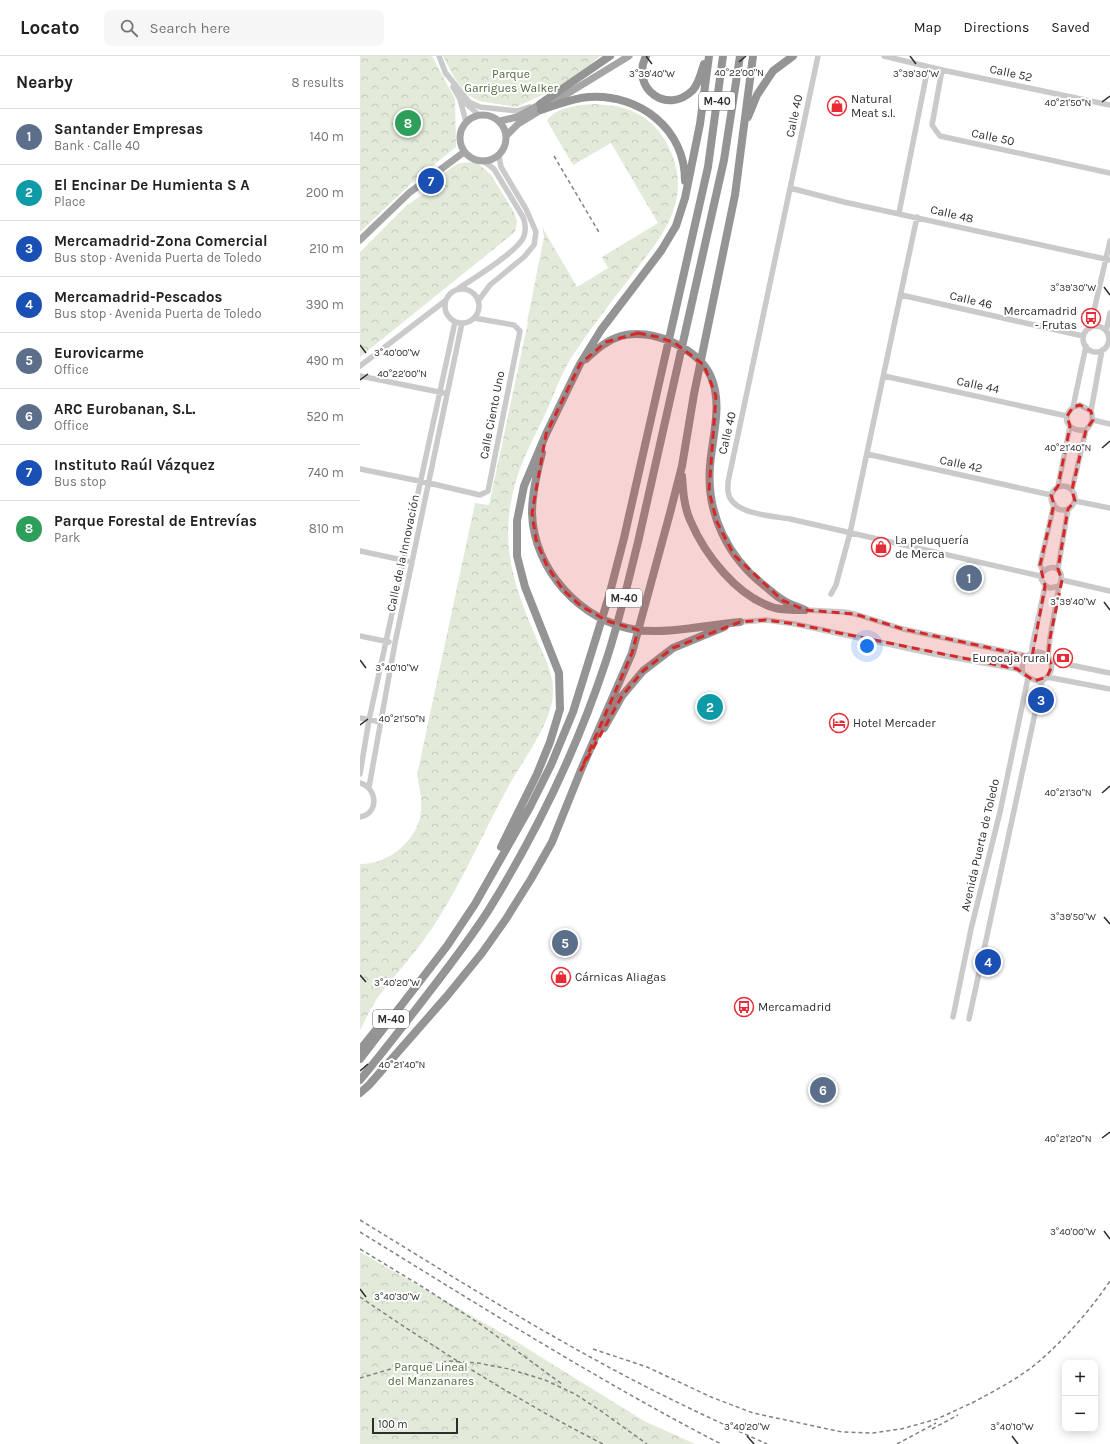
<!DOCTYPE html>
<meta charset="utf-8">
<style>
:root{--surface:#fff;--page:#f6f6f6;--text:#202124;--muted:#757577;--line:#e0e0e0;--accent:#111827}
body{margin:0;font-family:Karla,sans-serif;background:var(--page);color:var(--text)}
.controls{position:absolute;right:12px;bottom:12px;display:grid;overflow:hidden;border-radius:8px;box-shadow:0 2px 10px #0003}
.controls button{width:36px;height:36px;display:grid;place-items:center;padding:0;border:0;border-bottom:1px solid var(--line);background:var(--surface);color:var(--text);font:20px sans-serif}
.scale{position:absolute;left:12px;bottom:10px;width:86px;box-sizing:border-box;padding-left:4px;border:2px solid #2d2d2d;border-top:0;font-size:11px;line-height:14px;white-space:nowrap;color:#2d2d2d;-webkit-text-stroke:3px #fff;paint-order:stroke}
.you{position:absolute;left:507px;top:590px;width:14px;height:14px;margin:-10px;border:3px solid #fff;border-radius:50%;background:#1a73e8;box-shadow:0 0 0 6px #1a73e833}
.badge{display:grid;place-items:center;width:26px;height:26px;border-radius:50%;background:var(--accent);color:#fff;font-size:13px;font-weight:700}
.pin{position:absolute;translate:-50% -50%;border:2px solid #fff;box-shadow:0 1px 4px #0006}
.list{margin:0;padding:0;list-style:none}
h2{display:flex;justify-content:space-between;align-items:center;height:52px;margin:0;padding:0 16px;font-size:17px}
h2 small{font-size:13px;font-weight:400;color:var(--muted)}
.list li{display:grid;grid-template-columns:26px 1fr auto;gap:12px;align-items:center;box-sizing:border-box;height:56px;padding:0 16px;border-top:1px solid var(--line)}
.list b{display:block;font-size:15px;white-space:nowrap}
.list p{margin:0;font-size:13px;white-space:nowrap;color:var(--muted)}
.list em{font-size:13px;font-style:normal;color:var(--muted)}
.icon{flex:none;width:22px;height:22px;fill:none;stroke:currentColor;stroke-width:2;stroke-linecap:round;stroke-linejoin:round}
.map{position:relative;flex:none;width:750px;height:1388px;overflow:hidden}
header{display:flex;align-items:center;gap:24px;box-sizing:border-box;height:56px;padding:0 20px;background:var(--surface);border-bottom:1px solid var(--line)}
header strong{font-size:19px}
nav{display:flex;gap:22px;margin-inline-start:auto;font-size:14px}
.search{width:280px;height:36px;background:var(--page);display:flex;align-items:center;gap:10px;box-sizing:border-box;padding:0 14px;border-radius:8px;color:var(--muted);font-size:15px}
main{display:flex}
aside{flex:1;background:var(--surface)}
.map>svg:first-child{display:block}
</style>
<header>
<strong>Locato</strong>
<div class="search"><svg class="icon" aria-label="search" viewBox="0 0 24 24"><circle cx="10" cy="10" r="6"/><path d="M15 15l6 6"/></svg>Search here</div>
<nav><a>Map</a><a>Directions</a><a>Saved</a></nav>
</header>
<main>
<aside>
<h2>Nearby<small>8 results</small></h2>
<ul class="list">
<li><span class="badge" style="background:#5c6f8a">1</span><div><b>Santander Empresas</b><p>Bank · Calle 40</p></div><em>140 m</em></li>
<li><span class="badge" style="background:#0f9aa8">2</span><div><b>El Encinar De Humienta S A</b><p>Place</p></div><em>200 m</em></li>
<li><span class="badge" style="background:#1a4fb4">3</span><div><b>Mercamadrid-Zona Comercial</b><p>Bus stop · Avenida Puerta de Toledo</p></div><em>210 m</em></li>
<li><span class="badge" style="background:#1a4fb4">4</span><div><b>Mercamadrid-Pescados</b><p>Bus stop · Avenida Puerta de Toledo</p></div><em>390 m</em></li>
<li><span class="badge" style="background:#5c6f8a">5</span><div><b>Eurovicarme</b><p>Office</p></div><em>490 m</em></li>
<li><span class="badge" style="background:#5c6f8a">6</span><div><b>ARC Eurobanan, S.L.</b><p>Office</p></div><em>520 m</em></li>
<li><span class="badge" style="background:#1a4fb4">7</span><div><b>Instituto Raúl Vázquez</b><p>Bus stop</p></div><em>740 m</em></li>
<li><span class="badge" style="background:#2e9e5b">8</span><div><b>Parque Forestal de Entrevías</b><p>Park</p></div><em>810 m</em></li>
</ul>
</aside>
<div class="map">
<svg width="750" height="1388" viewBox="0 0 750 1388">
<defs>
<pattern id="park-crowns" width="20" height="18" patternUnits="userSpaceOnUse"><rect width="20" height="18" fill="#e2ebda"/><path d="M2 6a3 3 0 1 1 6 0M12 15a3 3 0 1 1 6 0" fill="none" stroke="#c2cabb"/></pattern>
</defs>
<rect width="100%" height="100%" fill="#fff"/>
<path fill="url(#park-crowns)" d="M0 0H72L95 43 96 91 56 123 0 176Z
M83 0H240L224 14 189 36 156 51 119 45 108 39 95 23Z
M234 48C245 49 256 49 266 53 285 58 302 75 309 92 319 112 321 134 313 155 305 179 287 199 272 219 251 246 230 273 211 302 202 317 195 335 188 352 176 378 161 404 154 432 140 488 153 528 175 579 182 597 194 616 193 636 193 664 166 700 152 724 126 770 106 819 78 863 61 891 38 915 18 941 11 951 6 963 0 974V808C26 809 54 787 60 762 63 748 60 733 57 719L115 447 129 449 168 266H167L184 181 182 171 217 231 248 212 242 201 298 167 251 87 213 109 187 65C195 51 220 49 234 48Z
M109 106 119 108 131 119 154 156 157 165 155 176 0 301V196L46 150 85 123 86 120 84 117 97 108Z
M0 1196 147 1280 284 1365 335 1388H0Z"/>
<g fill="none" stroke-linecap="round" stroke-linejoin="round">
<path stroke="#cacaca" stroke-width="5.5" d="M79 0 86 18
M458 0 368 426C368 431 367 437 370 442 378 458 412 460 430 463L680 520
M524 0 582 14 750 49
M582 14 572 69 580 80 750 117
M85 16 109 46 120 51 157 55 170 51
M93 31 100 43 106 66
M102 44 119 59
M430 132 484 146 750 204
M539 157 568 11
M99 232C113 223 160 194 164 180 166 174 165 166 163 161L134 113 125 106
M85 250a17 17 0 1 1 34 0a17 17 0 1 1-34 0Z
M541 239 723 280
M118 245 130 229 164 201 174 189 176 176 166 153 141 111 139 100
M723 283a13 13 0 1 1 26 0a13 13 0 1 1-26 0Z
M730 272 750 185
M746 275 750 257
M726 290 713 351C699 364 710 376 726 374
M0 310 85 245
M0 320 84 337
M524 320 707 360
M713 351 720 349 731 355
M733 364 750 368
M507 398 691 439
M0 413 69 427 120 439 128 435 160 275 154 269 114 262
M698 430 710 370
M691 442a12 12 0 1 1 24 0a12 12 0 1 1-24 0Z
M712 434 726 374C732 368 734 363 731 355L742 294
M715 445 750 452
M0 495 47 505
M698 513 708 453
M683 515 680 509 694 448
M702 524 750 535
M471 538 476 529 490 477 557 161
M445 554 485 556 495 558 543 573 667 600
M380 566 406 564 435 568 574 598 657 613C667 619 678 633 689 619 691 616 692 611 691 607 687 588 657 595 663 617
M0 580 29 586
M672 596V591L685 530
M688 601 690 582 699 530C708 513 690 504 680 520 682 526 684 529 690 532L699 530
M691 605 750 617
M687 621 750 633
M0 662 21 666
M0 718 9 664 95 266
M0 727C18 732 19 758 0 761
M9 731 35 587 102 267
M593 961 611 873 640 756 668 622
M609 963 682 625"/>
<path stroke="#a5a5a5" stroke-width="7" d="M100 82a23 23 0 1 1 46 0a23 23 0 1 1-46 0Z
M140 65 157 61 184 46
M147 79 158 68 269 0
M0 184 49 137 104 96"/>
<path stroke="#949494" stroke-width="8" d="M286 0C270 32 307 60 333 34 339 27 341 17 344 8
M180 48 250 0
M181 54C197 49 212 42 229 41 280 38 325 73 325 125
M388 61 397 39 413 15 433 0
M226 303C237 293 247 284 261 280 290 271 339 292 351 321 363 348 352 382 350 410 346 458 368 502 406 531 411 535 417 541 423 544 429 548 438 551 445 554
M182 397C177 416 172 437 172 457 174 514 220 565 277 574 307 578 349 569 380 566
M322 420C323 435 324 450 330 464 345 499 377 541 415 552 424 554 433 554 442 554
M244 672 262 640 283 615 313 592 364 571
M141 791 177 718 190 686 200 653 199 617 165 531 157 500V465L164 430 186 378 220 308 241 274 301 195 316 170 325 142 340 68 349 0
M0 994 16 974
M0 1003 87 890 115 848 170 751 191 709 213 656 249 540 264 482 348 111 363 0
M0 1024C24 995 47 965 70 935 90 909 110 883 128 855 177 776 217 693 246 605 259 566 268 526 278 486L364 104 380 0
M0 1037 9 1029 87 940 122 897 146 863 171 823 192 786 221 714 272 597 310 457 322 410 334 338 375 139 393 0"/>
<path stroke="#828282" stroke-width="1.5" stroke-dasharray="4 3" stroke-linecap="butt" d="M194 100 240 178
M0 1164C80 1213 160 1263 243 1308 296 1337 351 1363 407 1388
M0 1176C119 1249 237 1324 361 1388
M0 1193 66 1233 120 1268 202 1328
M0 1241C78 1294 158 1345 243 1388
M233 1293 287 1311 351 1341 393 1357 482 1376 513 1377 541 1373 577 1363 616 1345
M0 1322 41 1310 90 1305 118 1307 149 1313 185 1324 215 1338 241 1355 287 1388
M612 1347C634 1335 656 1324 676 1308 704 1284 729 1256 750 1225
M572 1373 598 1359
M537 1388 576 1367"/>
</g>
<path fill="#d62828" fill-opacity="0.2" stroke="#d62828" stroke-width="3" stroke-dasharray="8 5" stroke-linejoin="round" d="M278 277 298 281 315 287 344 309 356 340 349 435 357 466 374 499 422 544 445 554 495 558 543 573 672 601 685 530 680 509 694 448 691 439 698 430 710 370 707 360 713 351 720 349 731 355 733 364 726 374 712 434 715 445 708 453 698 513 702 524 690 582 688 601 692 610 687 621 674 625 657 613 435 568 406 564 380 566 313 592 283 615 262 640 221 714 272 597 278 574 247 565 221 550 203 534 187 510 176 484 172 457 186 378 220 308 246 286Z"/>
<path fill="none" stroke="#2d2d2d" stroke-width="1.5" d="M286 0 292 8M550 0 556 8M379 6 386 0M742 46 750 40M744 231 750 239M0 289 6 297M0 324 8 318M742 392 750 385M744 546 750 554M0 604 6 612M0 669 8 663M742 737 750 730M744 861 750 868M0 919 6 926M0 1015 8 1008M742 1082 750 1076M744 1175 750 1183M0 1233 6 1241M387 1380 394 1388M652 1380 658 1388"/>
<defs>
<g id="shop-ring" transform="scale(1)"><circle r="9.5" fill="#fff" stroke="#e62c36" stroke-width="1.5"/><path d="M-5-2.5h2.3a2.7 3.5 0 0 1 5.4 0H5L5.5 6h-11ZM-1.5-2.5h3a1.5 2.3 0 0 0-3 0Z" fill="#e62c36"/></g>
<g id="bus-ring" transform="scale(1)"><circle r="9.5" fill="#fff" stroke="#e62c36" stroke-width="1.5"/><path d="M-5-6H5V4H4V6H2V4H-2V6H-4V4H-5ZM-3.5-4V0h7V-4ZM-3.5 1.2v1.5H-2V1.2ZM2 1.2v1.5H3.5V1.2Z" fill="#e62c36"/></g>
<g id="bank-ring" transform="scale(1)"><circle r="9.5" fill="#fff" stroke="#e62c36" stroke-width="1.5"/><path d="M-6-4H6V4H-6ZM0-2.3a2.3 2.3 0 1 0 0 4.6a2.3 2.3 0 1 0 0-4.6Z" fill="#e62c36"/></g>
<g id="hotel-ring" transform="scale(1)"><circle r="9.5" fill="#fff" stroke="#e62c36" stroke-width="1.5"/><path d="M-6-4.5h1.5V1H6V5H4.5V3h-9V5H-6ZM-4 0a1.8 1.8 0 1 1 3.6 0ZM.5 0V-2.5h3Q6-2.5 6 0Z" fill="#e62c36"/></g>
</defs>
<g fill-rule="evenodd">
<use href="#shop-ring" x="477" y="50"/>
<use href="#bus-ring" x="731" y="262"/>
<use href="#shop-ring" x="521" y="491"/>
<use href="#bank-ring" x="703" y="602"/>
<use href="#hotel-ring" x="479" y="667"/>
<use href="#shop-ring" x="201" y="921"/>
<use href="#bus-ring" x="384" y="951"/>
</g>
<g text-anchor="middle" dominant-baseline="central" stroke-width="4" stroke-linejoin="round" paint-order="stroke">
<g fill="#fff" stroke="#6c6c6c" stroke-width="1">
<rect x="339" y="36" width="36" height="18" rx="3"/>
<rect x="246" y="533" width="36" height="18" rx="3"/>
<rect x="13" y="954" width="36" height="18" rx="3"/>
</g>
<g font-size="11" font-weight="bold" fill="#2d2d2d">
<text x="357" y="45">M-40</text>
<text x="264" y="542">M-40</text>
<text x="31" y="963">M-40</text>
</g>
<g font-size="12" fill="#2d2d2d" stroke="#fff">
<text transform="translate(651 17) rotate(12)">Calle 52</text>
<text transform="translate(434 60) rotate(-78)">Calle 40</text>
<text transform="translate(633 81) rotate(12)">Calle 50</text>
<text transform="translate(592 158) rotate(13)">Calle 48</text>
<text transform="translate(611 244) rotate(13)">Calle 46</text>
<text transform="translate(618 329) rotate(12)">Calle 44</text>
<text transform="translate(132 359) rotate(-79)">Calle Ciento Uno</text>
<text transform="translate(367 377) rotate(-77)">Calle 40</text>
<text transform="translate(601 408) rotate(12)">Calle 42</text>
<text transform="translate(43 497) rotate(-78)">Calle de la Innovación</text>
<text transform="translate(620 789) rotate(-77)">Avenida Puerta de Toledo</text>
</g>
<g font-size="12" fill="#4f683a" stroke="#fff">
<text x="151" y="18">Parque<tspan x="151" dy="14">Garrigues Walker</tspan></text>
<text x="71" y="1311">Parque Lineal<tspan x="71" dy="14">del Manzanares</tspan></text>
</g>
<g font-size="12" fill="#2d2d2d" stroke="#fff" text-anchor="start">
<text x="491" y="43">Natural<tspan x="491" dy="14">Meat s.l.</tspan></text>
<text x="717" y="255" text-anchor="end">Mercamadrid<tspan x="717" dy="14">- Frutas</tspan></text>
<text x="535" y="484">La peluquería<tspan x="535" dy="14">de Merca</tspan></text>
<text x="689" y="602" text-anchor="end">Eurocaja rural</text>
<text x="493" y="667">Hotel Mercader</text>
<text x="215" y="921">Cárnicas Aliagas</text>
<text x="398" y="951">Mercamadrid</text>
</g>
</g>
<g font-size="10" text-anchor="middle" fill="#2d2d2d" stroke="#fff" stroke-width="4" stroke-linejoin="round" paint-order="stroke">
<text x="379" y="20">40°22'00"N</text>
<text x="292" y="21">3°39'40"W</text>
<text x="556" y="21">3°39'30"W</text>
<text x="708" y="50">40°21'50"N</text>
<text x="713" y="235">3°39'30"W</text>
<text x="37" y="300">3°40'00"W</text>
<text x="42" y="321">40°22'00"N</text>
<text x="708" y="395">40°21'40"N</text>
<text x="713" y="549">3°39'40"W</text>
<text x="37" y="615">3°40'10"W</text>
<text x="42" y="666">40°21'50"N</text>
<text x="708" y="740">40°21'30"N</text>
<text x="713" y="864">3°39'50"W</text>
<text x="37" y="930">3°40'20"W</text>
<text x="42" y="1012">40°21'40"N</text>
<text x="708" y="1086">40°21'20"N</text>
<text x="713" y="1179">3°40'00"W</text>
<text x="37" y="1244">3°40'30"W</text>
<text x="387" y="1374">3°40'20"W</text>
<text x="652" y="1374">3°40'10"W</text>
</g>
</svg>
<div class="controls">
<button>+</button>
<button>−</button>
</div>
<div class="scale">100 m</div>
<div class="you"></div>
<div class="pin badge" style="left:609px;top:522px;background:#5c6f8a">1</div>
<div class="pin badge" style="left:350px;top:651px;background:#0f9aa8">2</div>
<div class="pin badge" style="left:681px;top:644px;background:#1a4fb4">3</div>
<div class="pin badge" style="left:628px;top:906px;background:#1a4fb4">4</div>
<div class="pin badge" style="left:205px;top:887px;background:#5c6f8a">5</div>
<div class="pin badge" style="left:463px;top:1034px;background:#5c6f8a">6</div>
<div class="pin badge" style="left:71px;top:125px;background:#1a4fb4">7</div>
<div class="pin badge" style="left:48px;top:67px;background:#2e9e5b">8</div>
</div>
</main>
